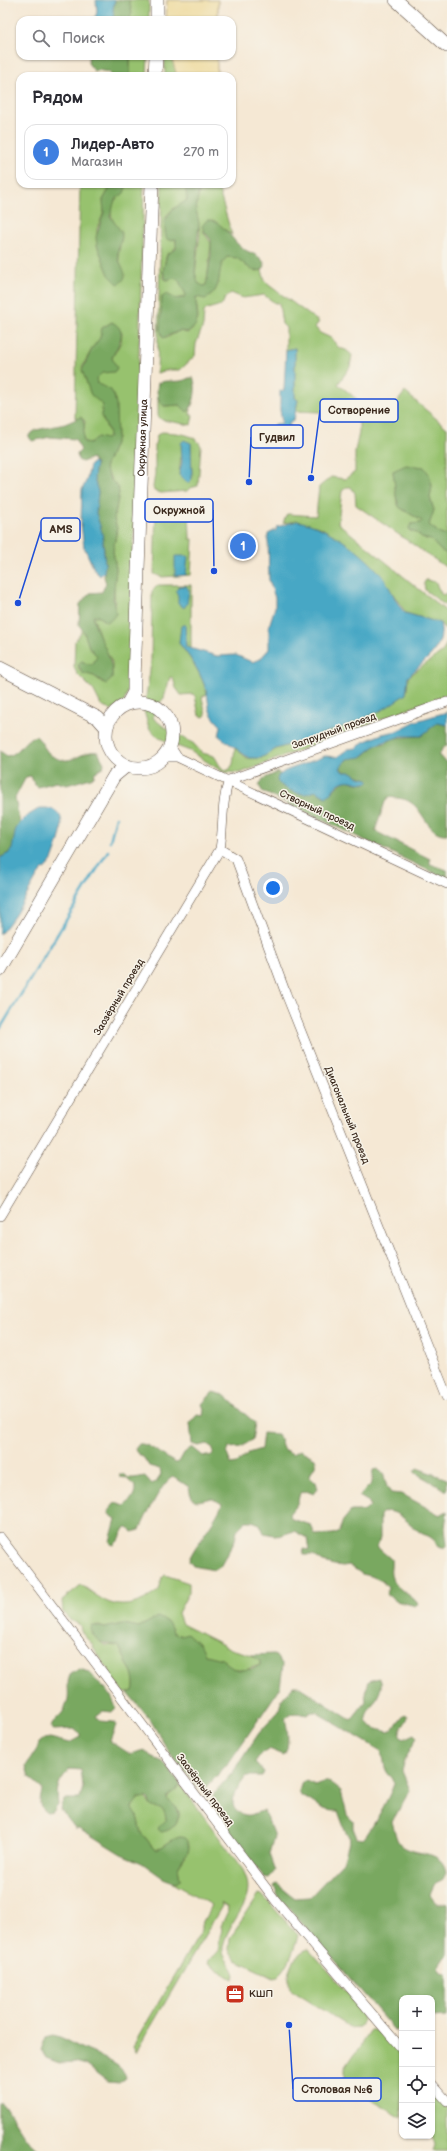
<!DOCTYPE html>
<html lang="ru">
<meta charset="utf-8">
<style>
:root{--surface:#fff;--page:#f7f7f7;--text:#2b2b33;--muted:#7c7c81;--line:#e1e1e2;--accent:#0b8043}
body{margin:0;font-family:"Balsamiq Sans",sans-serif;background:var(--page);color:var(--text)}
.controls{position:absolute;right:12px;bottom:12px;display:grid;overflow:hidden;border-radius:8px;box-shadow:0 1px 3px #0004}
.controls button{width:36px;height:36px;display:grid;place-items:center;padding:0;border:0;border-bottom:1px solid var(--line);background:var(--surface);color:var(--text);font:20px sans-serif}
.you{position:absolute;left:273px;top:888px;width:14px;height:14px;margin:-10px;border:3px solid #fff;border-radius:50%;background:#1a73e8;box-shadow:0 0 0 6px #1a73e833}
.badge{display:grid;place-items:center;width:26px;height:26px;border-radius:50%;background:var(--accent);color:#fff;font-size:13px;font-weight:700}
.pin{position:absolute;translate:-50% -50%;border:2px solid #fff;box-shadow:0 1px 4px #0006}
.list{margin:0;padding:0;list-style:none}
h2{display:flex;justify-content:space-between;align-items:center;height:52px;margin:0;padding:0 16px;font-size:17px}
h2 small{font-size:13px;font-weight:400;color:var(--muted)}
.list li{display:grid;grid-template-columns:26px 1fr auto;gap:12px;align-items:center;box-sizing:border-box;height:56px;margin:0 8px 8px;padding:0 8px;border:1px solid var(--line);border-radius:12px}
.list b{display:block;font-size:15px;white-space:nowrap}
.list p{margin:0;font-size:13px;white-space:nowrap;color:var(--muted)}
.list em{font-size:13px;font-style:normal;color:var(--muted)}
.icon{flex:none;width:22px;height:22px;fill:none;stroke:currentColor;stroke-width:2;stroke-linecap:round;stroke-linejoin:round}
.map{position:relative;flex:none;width:447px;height:2151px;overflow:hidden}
.search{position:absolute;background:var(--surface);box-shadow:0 1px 3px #0004;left:16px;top:16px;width:220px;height:44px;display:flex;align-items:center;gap:10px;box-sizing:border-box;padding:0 14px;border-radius:12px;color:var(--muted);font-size:15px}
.panel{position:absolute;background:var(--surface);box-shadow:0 1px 3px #0004;left:16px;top:72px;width:220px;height:116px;border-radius:12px}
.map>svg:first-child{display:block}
</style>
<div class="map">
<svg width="447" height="2151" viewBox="0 0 447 2151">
<rect width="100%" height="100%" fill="#f7f3e8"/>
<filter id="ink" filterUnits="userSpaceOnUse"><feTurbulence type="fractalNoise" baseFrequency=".025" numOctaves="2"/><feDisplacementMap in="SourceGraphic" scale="8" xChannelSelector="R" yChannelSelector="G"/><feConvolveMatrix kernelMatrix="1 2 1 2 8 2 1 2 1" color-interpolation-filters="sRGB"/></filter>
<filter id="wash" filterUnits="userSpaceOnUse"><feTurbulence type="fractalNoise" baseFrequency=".012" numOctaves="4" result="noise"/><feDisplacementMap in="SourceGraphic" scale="16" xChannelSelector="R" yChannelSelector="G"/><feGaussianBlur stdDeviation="0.9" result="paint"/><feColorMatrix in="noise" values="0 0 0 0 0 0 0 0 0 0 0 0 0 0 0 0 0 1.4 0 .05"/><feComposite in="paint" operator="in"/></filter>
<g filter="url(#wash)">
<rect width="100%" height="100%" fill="#f5e8d4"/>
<path fill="#97c26e" stroke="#697646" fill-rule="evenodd" d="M129 0H149V20H129L131 13Z
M130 56H148L147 76H130Z
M167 56 173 57 177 76H165V58Z
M80 184H112L103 200 104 212 97 229V245L108 272 120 262 118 255 122 237C115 224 105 213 116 199 120 194 125 192 127 184H144L129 687 124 702 112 710 105 708 101 705 94 691 77 674 74 667 75 641 83 629 89 647 97 656 93 664H87L82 661 78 667 80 671 94 676 103 683 112 676V662L101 641 93 616H98L104 621 115 608 114 586 116 569 113 551 117 529 114 519 119 493 105 468 117 438 115 399 108 389 97 384 96 378 102 373 116 370 112 358 121 342 122 333 112 322 102 328 100 338 93 347 82 367 90 392 103 405 101 415 110 435 106 440 98 437 92 442 87 443 83 439 85 421 83 419 75 418Z
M162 184H185C186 188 189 196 187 200 185 203 179 206 176 207 162 216 162 228 171 240L175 239 177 246 166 257 163 273 164 278 168 280 174 278 178 279 186 292 185 297 173 299 169 295 162 297 160 330 166 338 179 331 187 333 192 330 198 319 196 296 208 298C224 286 215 268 227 257H235C244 261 250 274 262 270L265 281 270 286 319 322 315 327 320 333 331 338 339 348 346 350 352 355 350 367 338 384 383 420 405 392 447 428V534L442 535 429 525 434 510 430 498 432 486 430 478 423 467 414 466 393 471 397 503 402 509 422 521 420 523 415 524 414 532 431 539 440 550 446 553 447 568 356 505 355 493 351 487H347L342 491 338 523 447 612V631L440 623 406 613 376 569 355 551 322 528 297 521 283 523 287 514 316 516 319 487 331 477 345 479 355 472V451L359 433V424L356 418 357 411 352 406 343 413 296 411 298 400 295 398V348L286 350V328L282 324 279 303H275L264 295 243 298 231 293 225 298 222 305 207 309 204 312 203 326 196 344 195 356 180 370H168L157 373Z
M200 184H217L232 235 213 220 203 231 211 243 207 283 203 287 196 281 195 275 200 232 196 210Z
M158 393V397L164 406 180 405 187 412 191 409 190 415H193L191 425 162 420 158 416Z
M162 432C176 433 195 433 201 446L198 486 190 488 187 491 161 493 154 491 153 487 155 474V444L157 435ZM191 443 192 479 179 475 182 446Z
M164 502H183V507H189L190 539H193L191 575 162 577 154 574 156 510 160 503Z
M426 580 435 582 442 595 447 593V607L425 590 424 583Z
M158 585H191V650L186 648 185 625 179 643C191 659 202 674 207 694L202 697 206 715 204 717 199 715 195 696 193 694 181 695 176 688 173 678 170 677 164 698 156 707 153 718 163 726 193 743 202 753 214 756C219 762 219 770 229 770L233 764 235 748 247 758H261L276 749 337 729 379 712 404 695 407 691 408 677 443 651 447 643V694L240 773 223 772 190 751 169 743 155 735 149 728 144 711 151 663 152 591Z
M165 1575 189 1583V1592L178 1613 182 1624 231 1649 252 1655 260 1661V1665L245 1670 232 1668 225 1661 205 1655 190 1636 174 1634 171 1627 155 1619 139 1627 122 1624 105 1628 96 1625 92 1634 104 1645 119 1646C124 1661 138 1675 133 1691L128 1693H123C112 1678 104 1663 94 1648 89 1638 81 1637 80 1625L69 1619 63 1613 62 1600 81 1585C91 1591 103 1602 114 1604 129 1608 147 1600 159 1590L162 1578Z
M180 1784 243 1870C260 1902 228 1918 223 1947 221 1958 233 1965 235 1975L233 1979 208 1964 209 1960C221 1947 217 1955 220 1938 220 1933 223 1932 221 1926L228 1911 227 1907 221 1903 222 1906 136 2052 133 2046 201 1930V1925L212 1905 173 1883 180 1880 178 1867 188 1852 189 1845 180 1837 156 1850 141 1833 137 1816 133 1810C131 1803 138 1797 145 1797L151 1806C158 1810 165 1806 166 1819L159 1826 176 1823 179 1817V1811L167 1799 172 1792 179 1787Z
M259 1894 262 1895 298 1935C295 1948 287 1973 274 1978L236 1960 229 1950 230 1938Z
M309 1949 361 2008 363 2021 359 2027 350 2028 290 1989C286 1975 293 1952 309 1949Z
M370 2031C384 2029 394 2048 402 2057V2118L353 2089 345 2080V2068Z
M432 2092 447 2109V2151H433L435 2145 432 2135Z"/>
<path fill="#79a861" stroke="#5a6940" d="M115 0H129L132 13 129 20H114L113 9Z
M89 56H130V76H111L110 72 96 70 95 72 88 63Z
M112 184H127L124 193 115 200 110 216 122 233C122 241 117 248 118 256 119 267 133 276 118 284L109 275 97 245 96 237 104 212 103 200Z
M185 184H200L196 210 199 223 195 272 198 283 203 286 206 285 211 256V240L204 231 202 226 207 220C220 218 232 240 241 247 249 254 262 254 265 266L262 270C251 273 245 264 237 258L227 257C214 269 226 289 205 299L196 297C195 311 203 321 189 332L179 331 163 338 160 330 162 297 166 294C175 297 174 301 185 297L186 295 178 279 174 278 166 280 163 271 167 254 176 249V239L168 240 166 238 164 222 172 210 187 200Z
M112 322C130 332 117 345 112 358L117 368 114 372 102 373 96 379 98 384 111 390 114 396 116 404 117 438 105 468 110 479 118 487 119 493 114 519 117 529 113 551 116 569 113 600 116 614 111 620 106 622 98 616H93C97 639 114 655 112 679L106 684 94 676 82 673 78 664 82 661 87 664H93L97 656 89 647 84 632 79 625 80 604 90 593 102 592 106 583 104 577 105 564 103 538 96 513 98 492 94 478 96 464 92 458 82 462 78 460 77 454 81 450 75 439 50 437 32 441 29 437V435L36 430 65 424 81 417C88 425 81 433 84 442L90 443 98 437 106 439 109 437 108 430 101 415 103 405 91 395 82 370 93 347 100 338 102 328Z
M189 378H193C198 386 194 408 187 412L180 405 164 406C157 401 156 391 158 383 170 378 176 385 189 378Z
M406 465 424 467 429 474 432 486 430 498 434 510 429 525 442 535 447 534V554L440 550 431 540 422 538 417 533 410 531 409 528 411 524 420 523 422 521 399 507 396 496 393 471Z
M437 723 447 725V745L442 749 439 756 447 762V834C428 836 424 810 410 802 404 798 396 798 388 797L385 802 375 831 430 859V864L447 870V879L263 792 259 786 263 779 278 772 280 774 278 776C290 795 296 793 316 791L324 796C333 793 337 784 347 780L356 783 365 784 368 779 341 770V765L347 759 363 756 376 745 386 743 393 738 421 736Z
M36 736C43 742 46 754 54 757 74 767 81 749 98 752L104 763 103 768 95 772 94 777 67 785 56 782 38 787 34 784 31 776 26 777 15 798 20 823C13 831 17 846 9 853 6 855 3 856 0 858V751L7 756C21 754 22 739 36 736Z
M213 1392 224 1395 255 1423 252 1440 241 1447 229 1448 227 1454 231 1464 237 1463 248 1453 261 1449 263 1433 278 1434 283 1449 293 1454 300 1450 315 1458C319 1466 309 1470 310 1478L316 1482 318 1489 314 1494 306 1491 300 1493 297 1504 289 1514 292 1519 311 1525 315 1535 333 1534 340 1531 342 1522 351 1511H365L370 1506 369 1502 359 1496 372 1483 373 1470 377 1469 383 1473 387 1487 391 1493 402 1494 440 1515 447 1511 445 1528 447 1547C437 1549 437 1541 430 1537 427 1535 424 1535 421 1533 412 1527 392 1502 380 1515V1538L377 1547 391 1559C392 1564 390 1570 391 1575 394 1590 411 1593 418 1604L416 1606 396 1601 386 1594 388 1588 382 1581 371 1576 362 1574 349 1565 343 1566 334 1565 323 1562 313 1555H304L303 1549 309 1550 307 1538 294 1531 279 1536 264 1533 260 1524 252 1521H246L237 1530 235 1540 220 1567 214 1570 193 1566 189 1561C189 1553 218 1518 222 1504L212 1498C199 1500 192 1507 189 1487L174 1477C164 1477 144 1520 140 1530L132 1532 128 1528H125L119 1540 114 1545 111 1544 110 1541 116 1519 109 1514 108 1511 115 1503 125 1506C131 1500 136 1494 135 1486L126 1478 120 1477 119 1474H123C130 1481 136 1477 145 1476L152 1484 157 1481 161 1475 160 1469 149 1466 144 1458 136 1452 135 1449 139 1444C148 1442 166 1459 176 1463L179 1462 184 1453 192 1447 203 1456H210L213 1454V1448L207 1444 198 1446 192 1444 190 1423 197 1415 203 1416 204 1409 202 1404Z
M417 1468 447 1479V1491L414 1472Z
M158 1617 169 1623C173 1633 175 1638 187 1633L202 1647 205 1655 222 1659 232 1668 240 1670 253 1669 260 1665V1661L252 1655 274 1654 283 1665 280 1688 230 1761 206 1788H199L169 1752 151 1721 128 1693 133 1691C138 1676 124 1660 119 1646 105 1642 97 1646 91 1629L92 1625 105 1628 122 1624 139 1627Z
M80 1669 91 1673C95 1681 98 1681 104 1687 109 1691 114 1702 116 1708L112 1712 103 1711 96 1716 100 1721 114 1722 116 1725 110 1741 130 1754 144 1750 152 1757 163 1762 180 1784 179 1787 168 1796 167 1799 177 1808 179 1814C178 1824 171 1831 161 1832L157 1828 166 1819C165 1806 158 1810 151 1806L148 1798H139L132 1807 137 1816 141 1833 156 1850C166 1847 186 1823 189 1849L178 1867 180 1880 176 1883 163 1878 142 1863 121 1854 79 1828H75L61 1810 64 1799H80L83 1787 81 1770 70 1769C58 1782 56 1787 58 1805L53 1812 47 1813C35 1806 42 1798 42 1788L29 1777 26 1766 37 1749 39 1743 44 1739 50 1738 69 1743 80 1737V1734L74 1729 54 1730 51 1728C53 1719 62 1716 65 1708 72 1695 65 1686 70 1674Z
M378 1678 381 1680C385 1705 340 1722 389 1732L394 1728 405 1714 408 1716C407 1724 398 1728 400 1736L403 1739 414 1734 417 1737 405 1760 402 1771 410 1790 392 1822C395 1829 395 1840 401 1845 415 1857 443 1848 446 1873L442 1881 433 1885 429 1894 436 1903H447V1955L439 1967 440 1971 447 1974V2017L432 2018V1998H402V2027L395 2030 279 1897 274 1886 277 1884 295 1898 310 1897 343 1862 350 1839 345 1830 338 1811C320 1812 316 1802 301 1796L299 1791 302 1782 306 1781 315 1785C328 1779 330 1782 341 1791L347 1815 353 1821V1828L357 1838 363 1839C368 1836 395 1788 394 1782 393 1777 389 1776 387 1772 383 1766 385 1758 381 1751L316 1712H311L307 1715C298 1713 292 1711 285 1719 288 1729 290 1747 284 1755L269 1749 261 1754 255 1762 264 1772 262 1776H247C237 1787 222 1811 246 1815 252 1816 258 1811 264 1811L274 1836 269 1854 275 1871 269 1878 264 1877 213 1812 211 1802 215 1792 233 1772 259 1733 278 1712 282 1699 293 1686H298L351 1720 366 1701 365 1693 369 1681Z
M54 2035C64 2038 70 2042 79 2047 91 2054 125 2063 126 2078L119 2083 108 2082 86 2065 75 2062 59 2063 46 2058 41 2050 46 2037Z
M0 2103 7 2108 24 2136 40 2151H0Z"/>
<path fill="#eeda9e" stroke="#94825e" d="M167 0H218V20H166Z
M171 56H217V76H177Z"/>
<path fill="#46a7c5" stroke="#406872" d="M96 0H115L113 9 114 20H94L97 12Z
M295 348V398L298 400 294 419 289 423V426L295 429 294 441 285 444 279 441 273 427 275 424 282 423 280 410V391L284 390 286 350Z
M184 440 191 443 192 479 188 483 179 475 182 462 181 443Z
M94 462 96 464 94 478 98 492 96 513 102 532 105 564 104 572 100 576 95 571 84 547 81 524 82 490 87 479 90 465Z
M297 521C328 526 364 553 383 577 391 588 396 604 405 613L440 623C447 648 421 663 408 677L406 694 384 709 351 724 276 749 261 758H249L219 736 221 726C203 708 212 704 204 684 198 668 189 656 179 643L181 626 185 624 186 647 217 656 236 655 252 662 260 659 269 649V626L275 607V598L269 580 268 534 276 530 277 527Z
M175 556H188L186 575 175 576Z
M179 586H186L189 590 187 604 184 608 178 603V596L176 591Z
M447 712V725L437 723 421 736H401L376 745 361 757 347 759 340 768 343 772H352L359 777 368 779 370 781C361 787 354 779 345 781 335 783 333 793 326 797L316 791C312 792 309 793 306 794 298 795 282 788 277 781L278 776 285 771 325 756 337 757 348 749 357 748 363 742 382 734 397 731 416 721Z
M40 808C74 806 60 838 53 858 50 866 41 870 37 877 26 896 16 917 0 934V858L9 853 12 849 16 827 27 816Z"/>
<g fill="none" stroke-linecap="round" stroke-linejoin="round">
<path stroke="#46a7c5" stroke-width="2.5" d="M110 841 116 817
M0 1029 108 851"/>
</g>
</g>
<g filter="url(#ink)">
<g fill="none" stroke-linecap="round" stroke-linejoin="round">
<g stroke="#574639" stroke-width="10">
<path id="minor" d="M170 746 177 757
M163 757H177L447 884
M229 780 447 702
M220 849 236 859 286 994 447 1396
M0 1216 220 849C224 826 221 802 229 780
M0 1537 276 1901 402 2049
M432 2084 447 2101"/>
</g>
<g stroke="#574639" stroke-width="14">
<g id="secondary">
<path d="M396 0 447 46"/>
<path d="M157 20V0"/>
<path d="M155 76 156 56"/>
<path d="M0 668 98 718 106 727"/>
<circle cx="139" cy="735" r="33"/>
<path id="s1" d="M128 703 134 692V680L152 184"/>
<path d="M0 970 114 776 126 766"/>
</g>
</g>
<use href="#minor" stroke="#fff" stroke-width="9"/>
<use href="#secondary" stroke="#fff" stroke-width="13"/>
</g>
</g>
<defs>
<g id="office-square" transform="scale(1)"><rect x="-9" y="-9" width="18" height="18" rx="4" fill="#c8321e" stroke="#f7f3e8"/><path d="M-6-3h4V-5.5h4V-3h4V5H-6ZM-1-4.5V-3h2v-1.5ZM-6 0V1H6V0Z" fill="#fff"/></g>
</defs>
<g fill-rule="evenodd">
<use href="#office-square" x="235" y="1994"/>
</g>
<g text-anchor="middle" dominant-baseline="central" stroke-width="3" stroke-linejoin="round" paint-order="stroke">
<g font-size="10" fill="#3b2a1e" stroke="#f7f3e8">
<text stroke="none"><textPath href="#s1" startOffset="267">Окружная улица</textPath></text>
<text transform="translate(334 731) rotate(-20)">Запрудный проезд</text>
<text transform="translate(317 810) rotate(25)">Створный проезд</text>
<text transform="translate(119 997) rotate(-59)">Заозёрный проезд</text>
<text transform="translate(347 1115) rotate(68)">Диагональный проезд</text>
<text transform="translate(205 1790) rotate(53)">Заозёрный проезд</text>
</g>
<g font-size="10" font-weight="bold" fill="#3b2a1e" stroke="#f7f3e8" text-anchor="start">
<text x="249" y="1994">КШП</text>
</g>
</g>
<path fill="none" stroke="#1d4ed8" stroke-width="1.5" d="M311 478L320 410M249 482L251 437M214 571L213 510M18 603L41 530M289 2025L293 2089"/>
<g fill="#1d4ed8" stroke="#f7f3e8" stroke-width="1.5">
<circle cx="311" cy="478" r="4"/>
<circle cx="249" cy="482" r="4"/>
<circle cx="214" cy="571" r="4"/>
<circle cx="18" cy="603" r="4"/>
<circle cx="289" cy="2025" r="4"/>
</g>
<g fill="#f7f3e8" stroke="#1d4ed8" stroke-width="1.5">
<rect x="320" y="399" width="78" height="23" rx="4"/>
<rect x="251" y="425" width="52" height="23" rx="4"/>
<rect x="145" y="499" width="68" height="23" rx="4"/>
<rect x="41" y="518" width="39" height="23" rx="4"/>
<rect x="293" y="2078" width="88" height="23" rx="4"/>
</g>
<g font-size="11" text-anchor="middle" font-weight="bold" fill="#3b2a1e">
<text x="359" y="414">Сотворение</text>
<text x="277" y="441">Гудвил</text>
<text x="179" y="514">Окружной</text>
<text x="61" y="533">AMS</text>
<text x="337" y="2093">Столовая №6</text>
</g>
</svg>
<div class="controls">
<button>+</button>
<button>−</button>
<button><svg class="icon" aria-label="locate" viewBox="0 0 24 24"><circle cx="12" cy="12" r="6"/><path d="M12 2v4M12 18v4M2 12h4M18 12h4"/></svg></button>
<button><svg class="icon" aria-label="layers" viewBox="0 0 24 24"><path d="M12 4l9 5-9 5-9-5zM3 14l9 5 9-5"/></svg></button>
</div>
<div class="you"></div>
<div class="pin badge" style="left:243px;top:546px;background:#3f7fe0">1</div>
<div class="search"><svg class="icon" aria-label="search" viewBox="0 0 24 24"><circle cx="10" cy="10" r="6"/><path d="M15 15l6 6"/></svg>Поиск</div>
<section class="panel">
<h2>Рядом<small></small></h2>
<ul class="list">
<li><span class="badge" style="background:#3f7fe0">1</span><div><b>Лидер-Авто</b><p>Магазин</p></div><em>270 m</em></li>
</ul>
</section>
</div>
